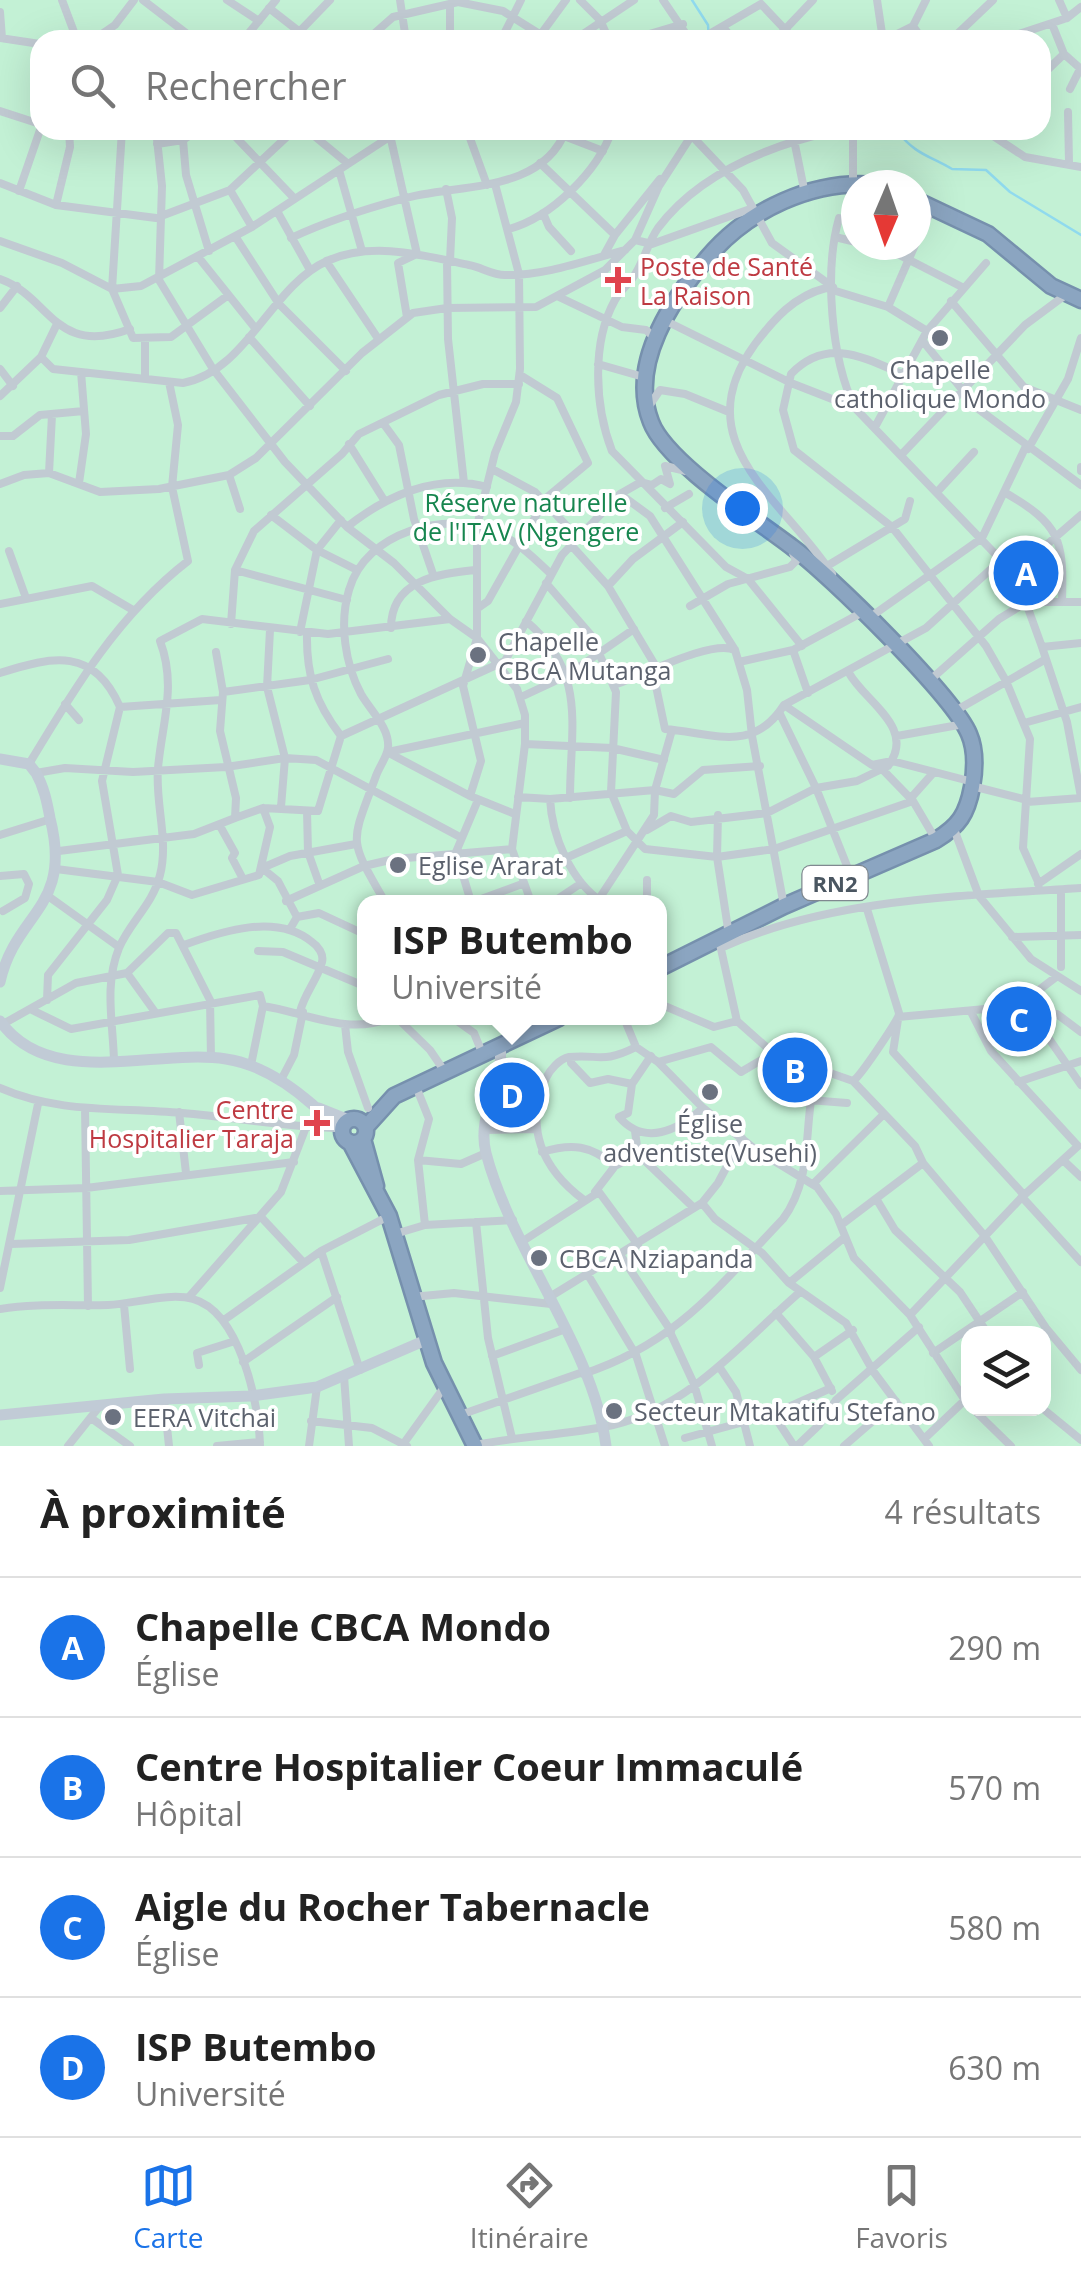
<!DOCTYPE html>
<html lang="fr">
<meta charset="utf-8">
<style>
:root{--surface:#fff;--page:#f2f2f2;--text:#222;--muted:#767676;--line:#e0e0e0;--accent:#1a73e8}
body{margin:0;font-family:"Open Sans",sans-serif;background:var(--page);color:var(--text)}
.controls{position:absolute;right:30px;bottom:30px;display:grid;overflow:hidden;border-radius:20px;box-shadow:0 10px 40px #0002}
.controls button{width:90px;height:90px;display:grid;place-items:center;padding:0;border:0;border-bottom:2px solid var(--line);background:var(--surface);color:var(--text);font:50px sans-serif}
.compass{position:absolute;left:841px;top:170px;width:90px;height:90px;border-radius:50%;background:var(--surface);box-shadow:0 10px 40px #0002;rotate:182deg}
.you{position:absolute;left:742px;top:508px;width:35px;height:35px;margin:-25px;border:8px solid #fff;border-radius:50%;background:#1a73e8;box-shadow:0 0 0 15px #1a73e833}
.badge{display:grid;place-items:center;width:65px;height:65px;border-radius:50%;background:var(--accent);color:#fff;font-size:32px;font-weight:700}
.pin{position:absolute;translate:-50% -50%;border:5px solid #fff;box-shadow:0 2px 10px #0006}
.popup{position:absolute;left:357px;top:895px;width:310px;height:130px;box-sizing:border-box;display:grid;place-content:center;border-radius:20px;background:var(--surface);filter:drop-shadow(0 2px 8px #0005);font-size:32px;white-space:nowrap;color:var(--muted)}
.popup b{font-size:38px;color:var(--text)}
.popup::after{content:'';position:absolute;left:50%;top:100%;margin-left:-20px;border:20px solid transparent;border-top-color:var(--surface)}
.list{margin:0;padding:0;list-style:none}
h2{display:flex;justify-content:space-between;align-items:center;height:130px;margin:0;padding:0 40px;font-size:42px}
h2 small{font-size:32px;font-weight:400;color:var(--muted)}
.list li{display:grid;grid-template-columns:65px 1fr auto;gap:30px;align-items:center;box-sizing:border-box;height:140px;padding:0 40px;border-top:2px solid var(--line)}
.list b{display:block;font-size:38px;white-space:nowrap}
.list p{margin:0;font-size:32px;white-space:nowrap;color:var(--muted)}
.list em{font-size:32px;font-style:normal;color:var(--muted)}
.icon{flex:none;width:55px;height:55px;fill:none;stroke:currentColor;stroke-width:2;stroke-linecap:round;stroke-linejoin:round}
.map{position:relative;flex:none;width:1081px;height:1446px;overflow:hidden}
.search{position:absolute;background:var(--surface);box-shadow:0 10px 40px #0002;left:30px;right:30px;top:30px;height:110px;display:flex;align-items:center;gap:25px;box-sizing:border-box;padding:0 35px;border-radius:30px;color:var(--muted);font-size:38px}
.sheet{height:690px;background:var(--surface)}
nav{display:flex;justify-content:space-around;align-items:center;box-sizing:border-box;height:140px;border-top:2px solid var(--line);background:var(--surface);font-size:28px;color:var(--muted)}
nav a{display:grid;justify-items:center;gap:5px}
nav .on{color:var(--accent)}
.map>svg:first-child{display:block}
</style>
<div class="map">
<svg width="1081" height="1446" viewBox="0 0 1081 1446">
<rect width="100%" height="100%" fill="#f5f3f3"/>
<path fill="#c3f1d5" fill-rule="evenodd" d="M0 0H1081V1446H0ZM40 40H1041V130H40ZM856 185H916V245H856ZM364 902H660V1018H364ZM968 1334H1044V1408H968Z"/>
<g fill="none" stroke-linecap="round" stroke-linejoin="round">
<path stroke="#90daee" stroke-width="2.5" d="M692 0 708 25 709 40
M896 130C916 155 928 155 952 169L986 170 1010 192 1081 235"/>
<g stroke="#7690ad" stroke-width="19">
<path id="highway" d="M916 200 988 234 1051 286 1081 300
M660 968 784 906 936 840C959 826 967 814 972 787 975 770 976 750 969 734 953 696 829 574 792 547 757 520 666 462 651 422 628 364 673 298 708 257 748 210 813 179 876 185
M342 1131a12 12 0 1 1 24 0a12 12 0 1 1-24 0Z
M366 1127 394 1096 559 1018
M363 1139 376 1186
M350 1142 389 1216 434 1363 475 1446"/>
</g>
<path stroke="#c1cad2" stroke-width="8" d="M62 0 77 40
M143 0 195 40
M227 0 259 21
M400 0 406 40
M580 0 600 20 609 40
M663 0 690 40
M877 0 883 40
M1059 0 1067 18
M761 4 795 40
M450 6V40
M269 8 310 40
M0 12 2 38
M1052 24 1064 54 1081 69
M913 26 926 0
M723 27 734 40
M300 31 330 0
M541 34 566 0
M0 38 40 44
M93 40 115 25 134 0
M243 40 276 0
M367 40 393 17 458 2 503 11 549 40
M501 40 521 0
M574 40 634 0
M629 40 683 24
M699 40 761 4
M775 40 813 0
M885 40 913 26 923 40
M951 40 993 0
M1001 40 1067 18 1081 7
M1041 76 1064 54
M1070 89 1080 69
M0 111 40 124
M1068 112 1069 163
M122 130 112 289 133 338 171 337 227 296
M156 130 162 186 159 280 213 369 285 462 347 527 394 563 450 619 477 638 517 689 525 715V744L512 849 531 902
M229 130 293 197
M307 130 347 163
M467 130 487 185
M792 130 805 194
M984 130 1025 157 1081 167
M390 135 417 254
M564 136 603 151
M692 136 743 190 772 243 833 287
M183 140 186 175 209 251
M157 144 183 140 198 130
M540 163 615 235 604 255
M339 170 362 251
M0 183 56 205 156 218 230 190 294 130
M853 184V130
M446 189 452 218 450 261
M230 190 252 227
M19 191 40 130
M56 205 70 147 69 130
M916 209 928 217 916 243
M277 211 310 270
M543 213 549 227 571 251
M839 218C824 271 831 359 855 408
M509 229C552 217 598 171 612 130
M615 235 660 179
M235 236 279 304 346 371
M835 237 856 242
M291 238C325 222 365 209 402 199 456 183 541 195 566 130
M635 240 652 244 753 208
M0 241 62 263 112 289 141 286 252 227 400 130
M880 245 962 287
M199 258 255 328
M326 261 379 340
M447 261 448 339 464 483
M0 279C51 297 54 357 130 329
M559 297 622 327 646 330 655 338
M951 301 1024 387 1081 410
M888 307 915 245
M0 308 17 286
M407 317 398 263 417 254
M662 319 791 383 855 408 1001 560 1021 589 1042 647 1067 722 1081 797
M249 337 310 406
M145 339V379
M922 340 977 408 1081 485
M41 357 53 369 183 383C247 371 271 286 327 261 372 241 422 255 469 265 481 267 492 275 505 275 545 276 587 260 625 250
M598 364 647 378
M0 369 13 386
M902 374C863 357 827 337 791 374L783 410 794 450 892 527 986 646 1006 681 1030 739 1023 848 1039 884
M0 396 41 357 56 326
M647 409 660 390 685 394 729 412
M383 423 399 445 414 519 434 577
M875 427 927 331 986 263
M0 436H13L40 415 84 411
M349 444 384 500
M1028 449 1068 379 1081 338
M902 454 1025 325 1064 296
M1081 467V471
M492 469 535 492 578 538
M49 473 52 415
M229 475 240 509
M79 483 86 434 81 372
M0 484 24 475 49 473 100 492 159 489 229 475 256 458 362 353 413 313 447 308 536 307 605 270 635 240 659 186 695 130
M938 491 974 452
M1004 492C1060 524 1064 539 1062 601
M620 494 650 516 735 650 747 690 752 736 784 906
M665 508 689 494
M271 515 317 550 357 570
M347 527C386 496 436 473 487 487
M571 545 608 586 658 670
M9 551 26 598
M827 566 905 519 910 501
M235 570 347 600
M832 574C784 499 683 443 755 344 774 319 794 296 826 288L888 307 927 331
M1013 574 1081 515
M546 583 591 635 616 692 611 792 627 831 645 849 717 857 774 849 913 801
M608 586 633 559 683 522
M0 604 92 586 133 610
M690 606 728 584 790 567 796 561 793 553
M478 608 488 601 546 498 588 463 557 398 520 375
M869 618 982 538 1026 446
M526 621C588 673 570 727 570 798
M231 624 235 570 254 531 342 454 359 434 439 395 483 384H519
M391 628C391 580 437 574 475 570
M270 630 267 687 285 758 281 807
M300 632 317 550 341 520
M802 646 748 579 726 567 612 451C595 407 591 343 615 300 620 291 628 285 634 276 644 261 648 242 658 228 700 172 771 145 837 130
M1042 647 1081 643
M793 650 808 693
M739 662 793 650 861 613
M653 672 665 729C713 733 753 754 784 705L926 628 1001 560
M0 673C53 656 94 647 120 707L102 781 118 875 107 900 48 975 47 1000
M929 681 999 619 1027 602H1081
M614 685C642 676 711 639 735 650
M223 692 310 680 388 659
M521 697 566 676 634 629
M65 704 79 720
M784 705 872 765 892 761 973 782
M120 707 221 700
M955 711 1046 659
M779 712 816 788 851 876
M1024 723 1081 707
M341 736 505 661 562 555 620 494 641 482 652 485 661 479 670 484 665 466 686 471
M897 736 964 724
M525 744 612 748 664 760
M387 752 470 796 515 814
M388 752 525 723
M29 764C74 689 118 615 188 561L172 487 178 425 169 382
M882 769 913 801 936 840
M36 773 65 768 133 772 226 767 285 758 316 760 460 837
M972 786 1027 800
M470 796 481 761 463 686 477 638V526L495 453 516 402 520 369 519 274 495 184
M518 797 550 799 655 790 674 794 703 770 760 766
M550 799C552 837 571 881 602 902
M910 799 934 772
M1027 802 1081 798
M307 811 308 852 320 886
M718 815 717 857 729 935
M235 818 263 808 318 811 341 736C315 702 306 675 307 632
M220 826 235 853 232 858 243 879
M954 829 979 896 1031 959 1081 991
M647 830 671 816 691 822 767 813 816 788 857 781 888 766C917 728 865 702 849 673
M0 835 51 819
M59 851 194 834 235 818 236 798 220 731 223 692 216 652
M568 857 627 831
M262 868 290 856 356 844
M262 868 278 881 297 917
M56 869 158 882 192 895 259 875 270 827 263 808
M0 876 24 874 29 884 25 898 3 911
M1038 884 1081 854
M48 896 119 947
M286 901 364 866 394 859 512 849
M385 902C348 837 350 846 376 776 379 767 387 757 388 748 390 728 370 710 361 694 345 664 339 623 349 590 365 532 446 510 496 532 517 541 535 559 551 574
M471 902 456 852 478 800
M473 902 522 884
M553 902 580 884
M597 902 654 815 655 790 672 730
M647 902V880
M867 909 899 1013 893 1052 1024 1195
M290 929 297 917 319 913 364 934
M1012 937 1081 935
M719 940 737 1021 773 1053 853 1081C860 1077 893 1027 898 1017L1018 1006 1056 977
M184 945C222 931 277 913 312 942 318 946 324 954 322 962 318 979 304 994 300 1012
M723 947C831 898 964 896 1081 888
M258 951 283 952 364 986
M1061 967V890
M127 973 155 1012
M660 1004 714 1027 737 1021
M1025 1004 1081 1085
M263 1006C304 1012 348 1036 389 1018
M32 1010 71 1029 260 995 263 1006 251 1065
M971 1012 991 1051 1078 1146
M1033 1012 1057 1014 1081 1032
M397 1018 430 1050 445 1072
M453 1018 474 1033 483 1055
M624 1018 636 1047 658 1062 703 1108 756 1150 817 1187 836 1214 854 1258 910 1315 968 1405
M3 1024 76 983 127 973 168 933H176L210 1000 211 1058
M345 1025 348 1052 368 1108
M511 1039 525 1018
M651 1056 632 1084 628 1113 619 1117C645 1147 678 1130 703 1108
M571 1058V1063L590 1083 608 1079 632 1084
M114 1061C113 1022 104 985 119 948 130 922 153 904 160 875 169 840 155 804 158 768 162 723 177 686 160 641L202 619 328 634 450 619
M658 1062 711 1047 741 1072 773 1053
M281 1080 294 1055 303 1012
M853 1081 915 1146 923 1163 984 1235 1046 1328 1081 1370
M1018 1082 1081 1061
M415 1084 429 1119 418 1160 425 1225
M0 1088C59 1114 119 1107 182 1113 234 1117 284 1127 336 1128
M809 1100 847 1103
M85 1108 88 1306
M179 1112 186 1173
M484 1130 536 1129
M635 1131 638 1154 694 1208
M542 1152C572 1143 591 1145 615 1166
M418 1160 461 1164 486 1153
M1064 1161 1081 1177
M813 1184 884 1114
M0 1191 86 1188 294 1162
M595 1192 615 1166 638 1154
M1022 1197 1081 1262
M584 1200C542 1169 524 1127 546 1078 550 1070 559 1059 569 1057 600 1054 602 1064 636 1047
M877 1200 895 1230 960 1292 988 1334
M702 1203 715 1219 762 1253 789 1283 846 1323 873 1371 929 1446
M476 1222 488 1338 512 1438
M841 1225 923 1163
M395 1234 425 1225 513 1220
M523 1241 599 1192 638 1245
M11 1244 129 1240 261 1217 304 1263
M321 1251 360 1370
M621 1256 671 1331
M588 1275 636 1355 665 1446
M789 1283 845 1237
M0 1288 38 1104
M189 1297 281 1192 306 1127
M412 1297 454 1293 551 1304
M548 1298 702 1203 718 1183 742 1138
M124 1305 130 1369
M0 1309C35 1303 73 1306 108 1305 134 1304 169 1292 193 1299 240 1312 259 1403 260 1446
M776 1313 814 1357 832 1391
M910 1315 1022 1197 1078 1146
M224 1320 321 1251 389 1216
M670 1332 694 1384 712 1446
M933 1353 1023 1292
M492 1356 563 1330
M814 1357 853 1330
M243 1362 337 1297
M199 1365 197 1353 235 1341
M720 1368 736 1392 750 1446
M583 1374C677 1343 717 1288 783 1219 814 1177 803 1127 815 1077L829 1074
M344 1376 349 1446
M164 1399 169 1446
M972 1408 1011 1446
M1042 1408 1081 1440
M773 1414 794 1446
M460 1415 583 1372
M91 1418 130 1446
M311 1421 372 1428 407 1446
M685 1438 773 1414 831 1388
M924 1439 965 1400
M404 1443 445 1386
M475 1445C520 1436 568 1435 613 1425 692 1406 743 1341 800 1292
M68 1446 99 1407
M217 1446 260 1442
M309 1446 317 1387
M797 1446 819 1425 836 1400 919 1327
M844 1446 896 1401"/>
<path stroke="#c1cbd6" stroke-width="11" d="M0 759 29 764 36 773C44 787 47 802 50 818 73 909 16 911 0 982
M0 1021C50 1091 155 1048 226 1059 259 1064 288 1083 313 1105 323 1113 330 1125 342 1129
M500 1047C505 1081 476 1114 486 1153 511 1250 594 1348 606 1446
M319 1108 349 1120
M0 1415 164 1399 251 1396 317 1387 426 1340"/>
<use href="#highway" stroke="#8ba5c1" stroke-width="14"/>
</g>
<g fill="#e0444e" stroke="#fff" stroke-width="4">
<path d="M613 265h10v10h10v10h-10v10h-10v-10h-10v-10h10z"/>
<path d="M312 1108h10v10h10v10h-10v10h-10v-10h-10v-10h10z"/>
</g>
<g fill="#6b7280" stroke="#fff" stroke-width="4">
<circle cx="940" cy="338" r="10"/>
<circle cx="478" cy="655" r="10"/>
<circle cx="398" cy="865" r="10"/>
<circle cx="710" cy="1092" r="10"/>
<circle cx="539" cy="1258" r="10"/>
<circle cx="614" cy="1411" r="10"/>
<circle cx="113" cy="1417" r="10"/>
</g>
<g text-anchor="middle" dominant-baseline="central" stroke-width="8" stroke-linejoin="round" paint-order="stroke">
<rect fill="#fff" stroke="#808990" stroke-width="2.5" x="802.5" y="866" width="65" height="34" rx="8"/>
<g font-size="22" font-weight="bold" fill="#4a5661">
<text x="835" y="883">RN2</text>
</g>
<g font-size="25" fill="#be3a42" stroke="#fff" text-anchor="start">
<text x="640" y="266">Poste de Santé<tspan x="640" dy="29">La Raison</tspan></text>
<text x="294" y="1109" text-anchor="end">Centre<tspan x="294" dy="29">Hospitalier Taraja</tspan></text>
</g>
<g font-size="25" fill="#5b616d" stroke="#fff" text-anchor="start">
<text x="940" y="369" text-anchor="middle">Chapelle<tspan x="940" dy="29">catholique Mondo</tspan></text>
<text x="498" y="641">Chapelle<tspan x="498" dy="29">CBCA Mutanga</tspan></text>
<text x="418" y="865">Eglise Ararat</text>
<text x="710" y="1123" text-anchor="middle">Église<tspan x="710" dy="29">adventiste(Vusehi)</tspan></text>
<text x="559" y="1258">CBCA Nziapanda</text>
<text x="634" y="1411">Secteur Mtakatifu Stefano</text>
<text x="133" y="1417">EERA Vitchai</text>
</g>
<g font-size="25" fill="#17864f" stroke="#fff">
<text x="526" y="502">Réserve naturelle<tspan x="526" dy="29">de l'ITAV (Ngengere</tspan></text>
</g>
</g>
</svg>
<div class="controls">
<button><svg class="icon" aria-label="layers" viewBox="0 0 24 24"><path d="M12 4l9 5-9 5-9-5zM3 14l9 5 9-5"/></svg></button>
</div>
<svg class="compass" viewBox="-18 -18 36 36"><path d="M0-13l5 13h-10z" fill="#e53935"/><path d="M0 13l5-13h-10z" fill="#767676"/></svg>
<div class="you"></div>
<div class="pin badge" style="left:1026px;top:573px">A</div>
<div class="pin badge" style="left:795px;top:1070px">B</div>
<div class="pin badge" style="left:1019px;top:1019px">C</div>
<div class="pin badge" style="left:512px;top:1095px">D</div>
<div class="popup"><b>ISP Butembo</b>Université</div>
<div class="search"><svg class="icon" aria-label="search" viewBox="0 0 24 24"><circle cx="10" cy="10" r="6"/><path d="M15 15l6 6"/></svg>Rechercher</div>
</div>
<section class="sheet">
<h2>À proximité<small>4 résultats</small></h2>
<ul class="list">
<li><span class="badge">A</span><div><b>Chapelle CBCA Mondo</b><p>Église</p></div><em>290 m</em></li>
<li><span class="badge">B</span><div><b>Centre Hospitalier Coeur Immaculé</b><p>Hôpital</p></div><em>570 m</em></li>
<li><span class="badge">C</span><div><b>Aigle du Rocher Tabernacle</b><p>Église</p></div><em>580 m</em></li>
<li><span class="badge">D</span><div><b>ISP Butembo</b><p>Université</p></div><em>630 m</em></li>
</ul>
</section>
<nav>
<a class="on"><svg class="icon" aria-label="map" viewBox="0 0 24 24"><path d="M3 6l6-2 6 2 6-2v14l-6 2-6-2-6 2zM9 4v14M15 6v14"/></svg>Carte</a>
<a><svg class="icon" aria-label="directions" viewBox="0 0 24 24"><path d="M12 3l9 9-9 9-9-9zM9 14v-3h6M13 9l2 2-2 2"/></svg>Itinéraire</a>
<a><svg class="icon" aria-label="saved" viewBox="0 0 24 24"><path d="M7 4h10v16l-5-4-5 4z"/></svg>Favoris</a>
</nav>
